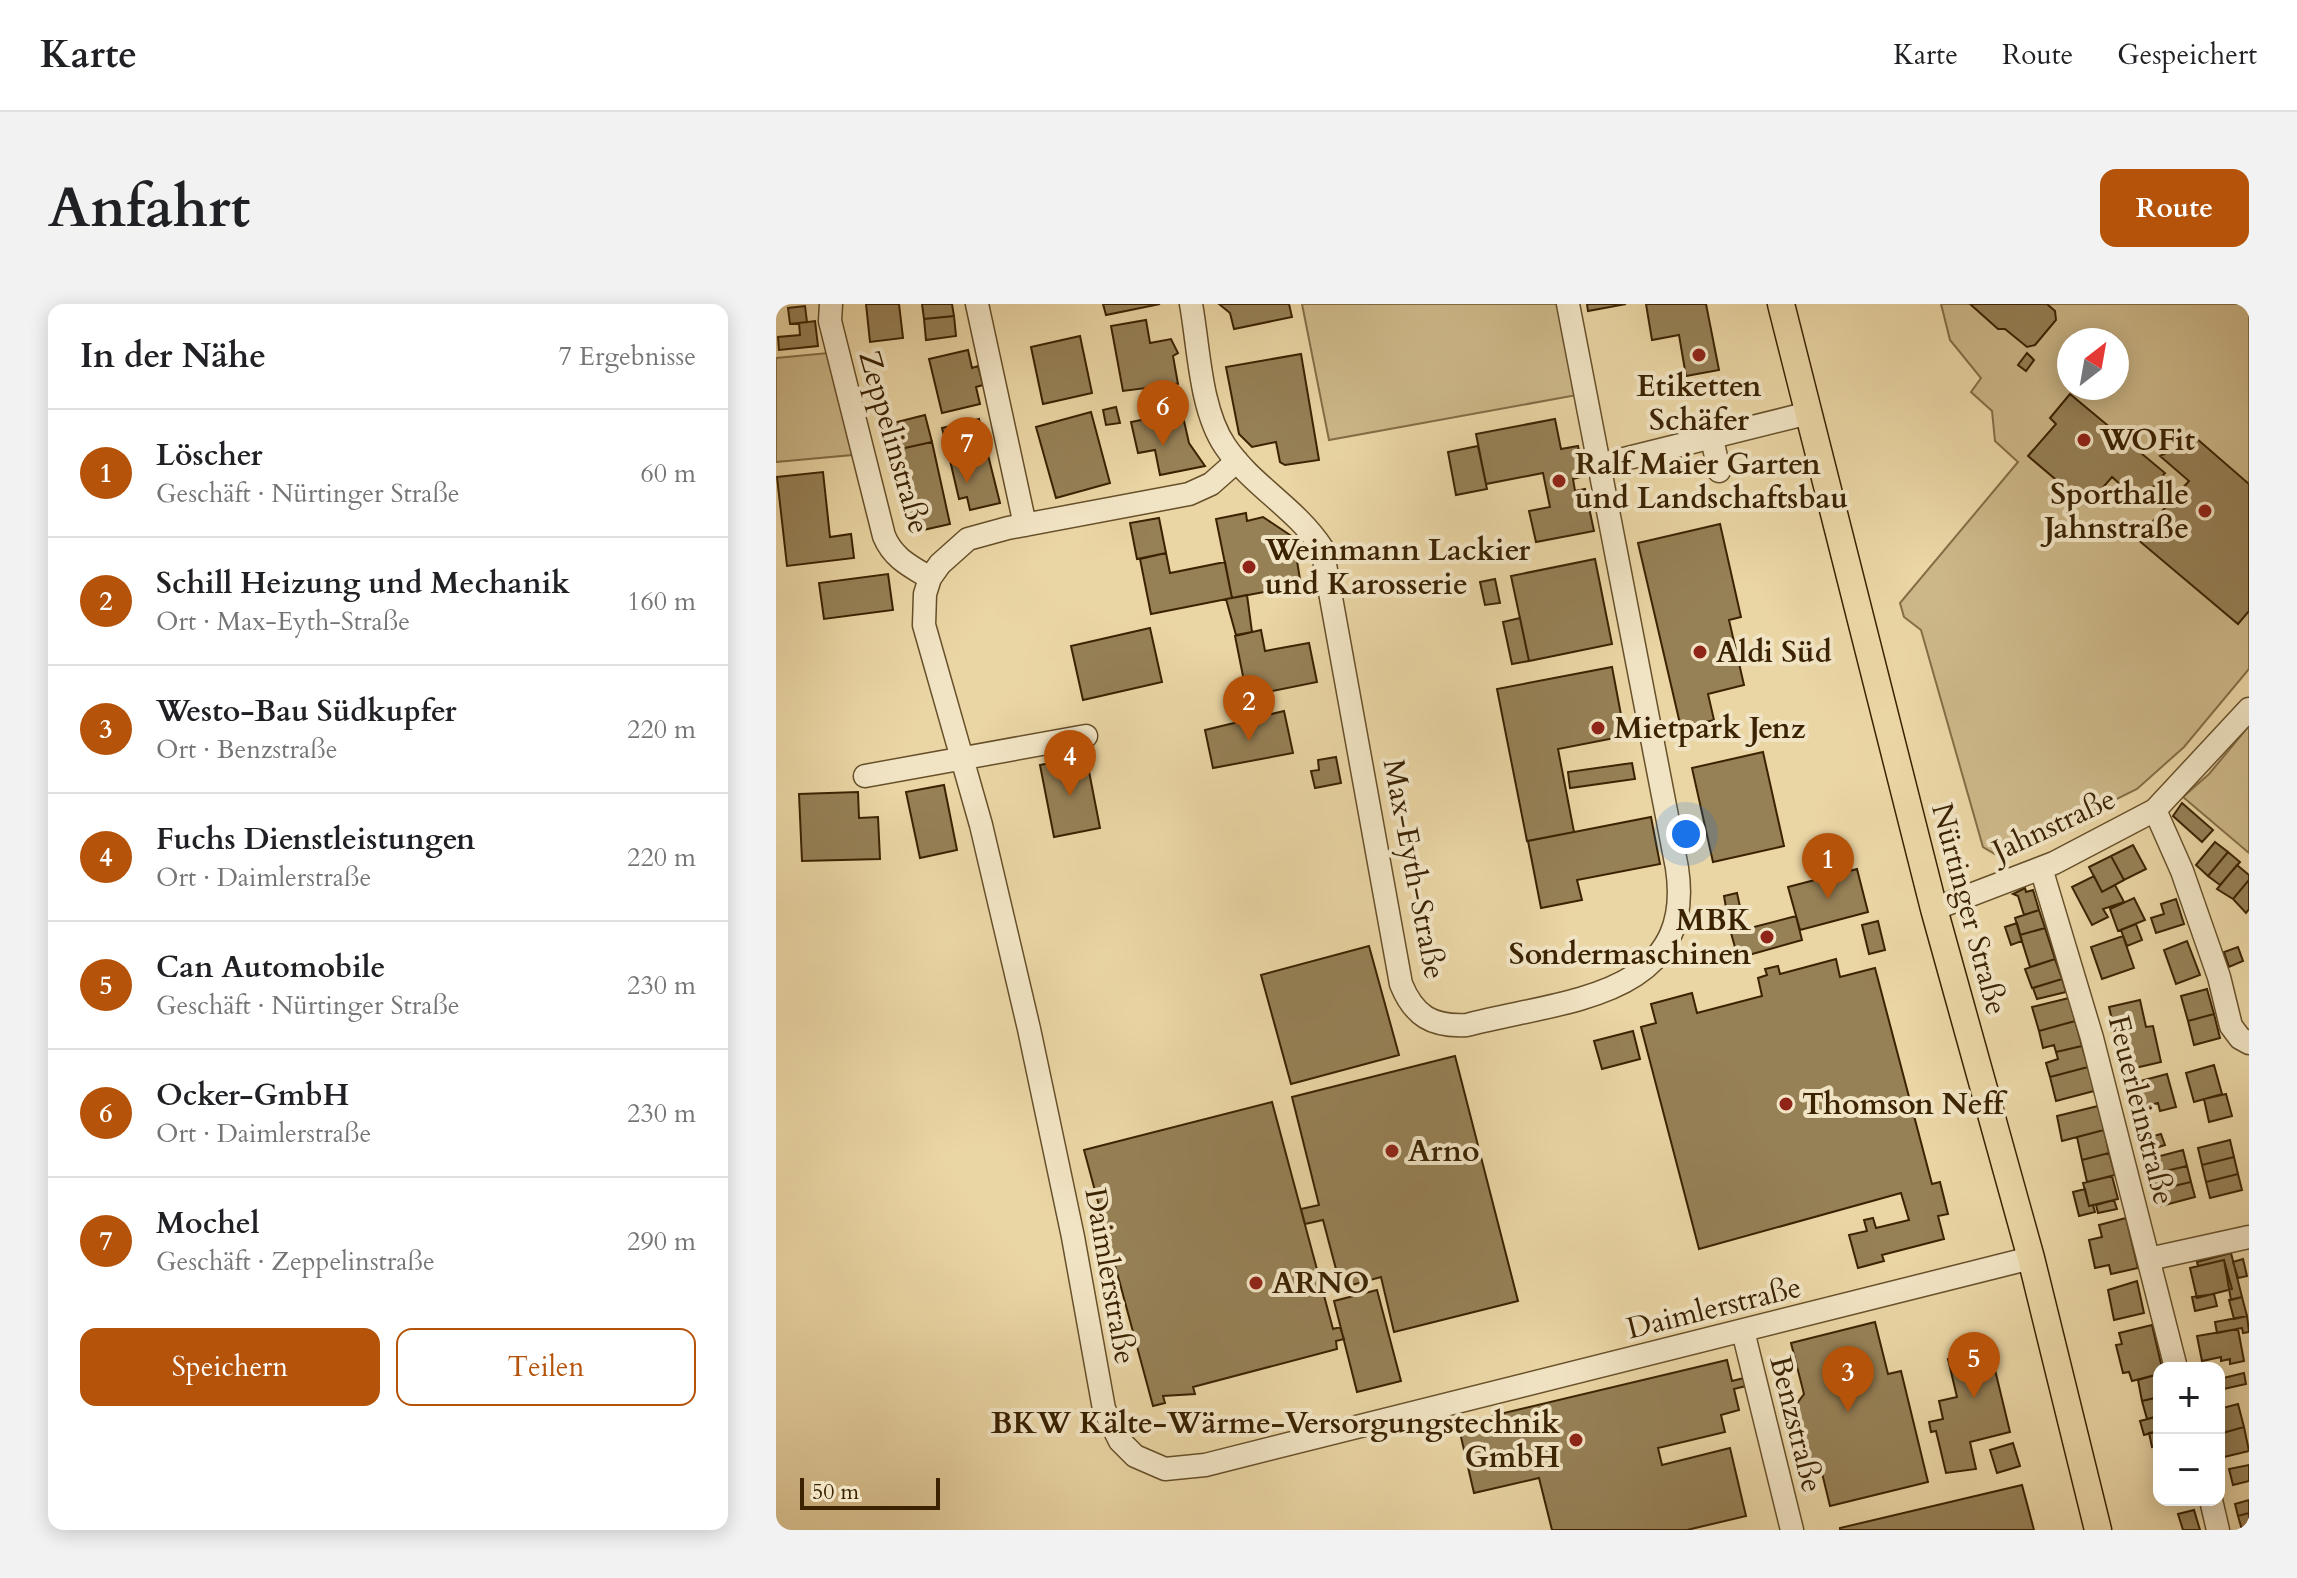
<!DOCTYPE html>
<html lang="de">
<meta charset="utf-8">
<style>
:root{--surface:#fff;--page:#f2f2f2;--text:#202124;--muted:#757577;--line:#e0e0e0;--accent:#b45309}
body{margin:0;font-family:Cardo,serif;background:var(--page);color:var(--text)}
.controls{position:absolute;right:24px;bottom:24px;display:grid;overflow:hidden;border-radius:16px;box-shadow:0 4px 20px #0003}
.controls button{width:72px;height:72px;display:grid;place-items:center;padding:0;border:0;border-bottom:2px solid var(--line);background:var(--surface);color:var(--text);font:40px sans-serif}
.compass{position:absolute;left:1281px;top:24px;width:72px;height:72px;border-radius:50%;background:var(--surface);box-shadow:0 4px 20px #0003;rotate:31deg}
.scale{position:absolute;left:24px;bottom:20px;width:140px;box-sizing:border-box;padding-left:8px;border:4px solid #3b2302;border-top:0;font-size:22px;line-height:28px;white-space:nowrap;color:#3b2302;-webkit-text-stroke:6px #f1e4c4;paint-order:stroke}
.you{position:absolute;left:910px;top:530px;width:28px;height:28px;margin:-20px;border:6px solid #fff;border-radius:50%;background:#1a73e8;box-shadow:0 0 0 12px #1a73e833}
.badge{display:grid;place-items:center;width:52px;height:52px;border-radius:50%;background:var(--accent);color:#fff;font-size:26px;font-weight:700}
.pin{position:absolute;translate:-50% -66px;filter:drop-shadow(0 2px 4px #0008)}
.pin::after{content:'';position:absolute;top:42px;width:28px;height:24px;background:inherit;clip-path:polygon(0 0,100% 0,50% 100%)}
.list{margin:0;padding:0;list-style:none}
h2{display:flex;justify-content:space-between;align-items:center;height:104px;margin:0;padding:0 32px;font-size:34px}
h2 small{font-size:26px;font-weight:400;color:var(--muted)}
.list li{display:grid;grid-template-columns:52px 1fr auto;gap:24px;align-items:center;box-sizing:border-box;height:128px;padding:0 32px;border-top:2px solid var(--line)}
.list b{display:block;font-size:30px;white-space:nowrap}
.list p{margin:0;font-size:26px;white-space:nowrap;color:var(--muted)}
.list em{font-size:26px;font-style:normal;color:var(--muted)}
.actions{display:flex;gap:16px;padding:24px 32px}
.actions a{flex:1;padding:18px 0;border:2px solid var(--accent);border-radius:16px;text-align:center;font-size:28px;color:var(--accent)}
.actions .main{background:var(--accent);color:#fff}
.map{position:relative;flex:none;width:1473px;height:1226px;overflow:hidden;border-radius:16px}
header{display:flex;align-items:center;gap:48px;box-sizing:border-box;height:112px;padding:0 40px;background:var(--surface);border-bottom:2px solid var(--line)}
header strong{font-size:38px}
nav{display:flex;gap:44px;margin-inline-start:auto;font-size:28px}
.intro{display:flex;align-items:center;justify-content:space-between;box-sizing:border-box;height:192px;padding:0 48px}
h1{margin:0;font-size:56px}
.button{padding:20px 36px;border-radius:16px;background:var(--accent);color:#fff;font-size:28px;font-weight:700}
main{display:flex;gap:48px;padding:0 48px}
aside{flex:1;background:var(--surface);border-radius:16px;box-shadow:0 4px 20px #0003}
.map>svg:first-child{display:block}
</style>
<header>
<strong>Karte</strong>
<nav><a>Karte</a><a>Route</a><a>Gespeichert</a></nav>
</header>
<div class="intro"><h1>Anfahrt</h1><a class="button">Route</a></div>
<main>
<aside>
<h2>In der Nähe<small>7 Ergebnisse</small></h2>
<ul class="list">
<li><span class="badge">1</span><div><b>Löscher</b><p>Geschäft · Nürtinger Straße</p></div><em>60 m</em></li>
<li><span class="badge">2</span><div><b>Schill Heizung und Mechanik</b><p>Ort · Max-Eyth-Straße</p></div><em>160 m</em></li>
<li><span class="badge">3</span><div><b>Westo-Bau Südkupfer</b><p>Ort · Benzstraße</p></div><em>220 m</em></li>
<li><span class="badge">4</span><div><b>Fuchs Dienstleistungen</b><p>Ort · Daimlerstraße</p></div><em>220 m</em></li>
<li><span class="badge">5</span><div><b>Can Automobile</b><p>Geschäft · Nürtinger Straße</p></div><em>230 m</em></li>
<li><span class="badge">6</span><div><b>Ocker-GmbH</b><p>Ort · Daimlerstraße</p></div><em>230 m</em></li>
<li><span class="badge">7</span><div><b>Mochel</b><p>Geschäft · Zeppelinstraße</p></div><em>290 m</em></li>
</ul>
<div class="actions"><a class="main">Speichern</a><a>Teilen</a></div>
</aside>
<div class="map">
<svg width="1473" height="1226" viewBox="0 0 1473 1226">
<rect width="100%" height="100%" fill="#ead5a4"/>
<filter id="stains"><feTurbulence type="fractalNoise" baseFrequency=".0025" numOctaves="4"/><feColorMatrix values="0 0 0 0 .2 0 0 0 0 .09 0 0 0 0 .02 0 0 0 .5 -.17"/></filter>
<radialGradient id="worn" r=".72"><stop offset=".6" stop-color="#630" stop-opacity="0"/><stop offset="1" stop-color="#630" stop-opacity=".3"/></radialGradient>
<path fill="#ccb788" stroke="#846d45" stroke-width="2" fill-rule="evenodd" d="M526 0H782L801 91 553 136Z
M1165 0H1473V365L1408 443 1361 485 1224 553 1207 543 1145 326 1128 313 1124 299 1242 158 1219 137 1216 107 1195 88 1205 74 1174 36ZM1293 36H1341V84H1293Z
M52 49 76 151 0 158V54Z
M1473 422V549L1407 493 1433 470Z"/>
<path fill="#968056" stroke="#3b2302" stroke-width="2" d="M90 0H123L127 34 94 38Z
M146 0H176L178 12 148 15Z
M327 0H384L330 11Z
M513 0 516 13 458 25 454 9 443 0Z
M811 0H850L812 7Z
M870 0H930L943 66 910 72 903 31 876 36Z
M1194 0H1271L1279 7 1280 16 1259 41 1251 43 1229 25H1222Z
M29 2 31 18 14 20 12 4Z
M178 12 180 32 150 36 148 15Z
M370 16 374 39 395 35 402 49 397 52 402 80 347 87 335 22Z
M39 17 42 42 3 46 2 33 24 31 23 19Z
M304 32 316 89 267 100 255 43Z
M192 46 196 64 202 62 207 81 200 83 204 100 166 109 153 55Z
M1251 49 1258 56 1250 67 1242 61Z
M525 50 543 156 509 161 504 158 500 138 476 143 463 130 450 63Z
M403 87 405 94 381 99 379 91Z
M1294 90 1389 169 1364 198 1336 173 1311 202 1252 152 1280 120 1274 114Z
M340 103 344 119 330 121 327 106Z
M315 108 334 179 280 194 260 123Z
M406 108 413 139 429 162 384 171 379 146 362 149 355 118Z
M149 111 156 138 115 147 109 121Z
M203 115 210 143 173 152 166 124Z
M779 115 785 145 802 142 808 172 797 175 799 187 809 185 818 227 760 238 753 207 774 203 767 169 710 180 700 130Z
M1420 134 1473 180V307L1462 320 1361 235 1413 177 1384 152Z
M156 138 174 220 134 229 115 147Z
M702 142 711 185 680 191 672 148Z
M210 143 224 199 194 206 191 193 183 195 173 152Z
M47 168 54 233 75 230 78 254 11 262 1 173Z
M470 209 471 217 487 213 517 233 525 281 456 294 440 215Z
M383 214 390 249 361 255 354 219Z
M944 220 965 313 953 316 968 381 932 390 938 416 905 424 862 239Z
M390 249 394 269 449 258 456 294 375 310 364 255Z
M819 255 836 340 753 357 735 272Z
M112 270 117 306 48 315 43 279Z
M719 275 724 299 709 301 704 278Z
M471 291 476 328 460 331 450 295Z
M744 314 753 357 736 360 727 318Z
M374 324 386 378 307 396 295 342Z
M485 326 489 347 533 339 541 378 471 392 459 332Z
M836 363 849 432 782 445 798 528 751 537 721 385Z
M508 407 517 449 437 464 429 426Z
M987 448 1008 542 937 558 916 464Z
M310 452 324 524 278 533 264 461Z
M560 453 565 479 539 484 535 467 543 466 542 456Z
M856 459 859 475 794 484 792 468Z
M168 481 181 546 144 554 130 488Z
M82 488 83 514 102 513 104 555 26 557 23 490Z
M1406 499 1437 526 1426 538 1397 512Z
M875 513 884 560 801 576 806 596 765 604 752 537Z
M1439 538 1452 548 1432 572 1420 561Z
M1357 541 1370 565 1348 576 1335 552Z
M1452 548 1464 558 1444 581 1432 572Z
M1335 552 1348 576 1326 588 1313 563Z
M1461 561 1473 571V576L1457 595 1441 585Z
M1081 565 1092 608 1024 626 1012 583Z
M1318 572 1326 588 1339 581 1348 598 1327 605 1332 613 1316 621 1296 583Z
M1473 576V605L1470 609 1457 595Z
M1249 584 1250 588 1257 586 1263 606 1248 611 1242 592 1237 590Z
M961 589 966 612 952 615 948 592Z
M1358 594 1369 616 1342 627 1334 605Z
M1400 595 1408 620 1380 629 1375 614 1388 610 1385 600Z
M1263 606 1269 624 1244 631 1239 614Z
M1020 612 1026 636 962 654 955 629Z
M1102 617 1109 646 1093 650 1086 621Z
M1241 619 1246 637 1235 641 1229 623Z
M1360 620 1366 636 1351 642 1345 626Z
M1269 624 1279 655 1254 663 1244 631Z
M1347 632 1358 664 1326 675 1315 643Z
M1411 637 1424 671 1400 680 1388 646Z
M593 642 623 751 515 780 485 671Z
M1462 643 1467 657 1453 663 1448 648Z
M1060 655 1064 673 1099 664 1156 880 1164 878 1172 910 1162 912 1168 935 1106 951 1108 957 1082 964 1073 931 1091 927 1088 916 1097 914 1100 924 1133 916 1125 889 923 945 865 723 880 719 875 700 916 689 921 709 986 692 982 674 991 671 989 665 1002 662 1004 670Z
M1279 655 1286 675 1256 684 1249 665Z
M1286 675 1290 688 1261 695 1257 684Z
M1431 685 1438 710 1412 717 1405 692Z
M1293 694 1299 717 1263 727 1256 703Z
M1364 696 1370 723 1377 722 1385 758 1359 764 1351 730 1340 733 1333 703Z
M1438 710 1444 734 1418 741 1412 717Z
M1299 717 1306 742 1280 748 1278 741 1267 744 1263 727Z
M857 727 864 755 826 765 818 737Z
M1306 742 1312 763 1274 773 1270 759 1282 755 1280 748Z
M679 752 742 997 618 1028 605 973 565 984 547 916 529 920 525 905 543 901 516 793Z
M1438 761 1446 790 1418 798 1410 769Z
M1312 763 1318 787 1280 797 1274 773Z
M1391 770 1400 803 1384 807 1382 799 1360 805 1353 780Z
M1450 790 1456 812 1433 818 1428 795Z
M496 798 557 1025 564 1023 568 1035 560 1037 561 1045 417 1083 419 1090 387 1092 389 1099 377 1102 308 846Z
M1322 802 1328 826 1286 837 1281 812Z
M1328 826 1333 849 1306 856 1301 833Z
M1385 830 1389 841 1373 846 1370 834Z
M1454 836 1458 853 1426 861 1422 844Z
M1407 846 1411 862 1377 870 1373 855Z
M1333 849 1339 871 1311 878 1306 856Z
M1458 853 1462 870 1430 878 1426 861Z
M1411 862 1415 878 1381 886 1377 870Z
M1462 870 1466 886 1434 894 1430 878Z
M1336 872 1342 895 1313 902 1307 879Z
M1415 878 1419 893 1385 902 1381 886Z
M1309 885 1313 902 1317 901 1319 908 1303 912 1297 888Z
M1338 896 1341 905 1322 909 1320 901Z
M1350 914 1362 964 1335 970 1333 961 1319 964 1313 936 1326 933 1323 921Z
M1455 949 1466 993 1455 996 1448 956 1422 962 1421 958Z
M1467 955 1471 972 1462 974 1457 958Z
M1448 956 1456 985 1421 994 1414 964Z
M1361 977 1368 1009 1338 1016 1332 986Z
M601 986 625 1077 581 1088 558 997Z
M1438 990 1441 1002 1419 1007 1416 993Z
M1466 993 1471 1012 1458 1015 1453 996Z
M1471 1012 1473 1028 1467 1029 1466 1024 1441 1029 1439 1018Z
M1099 1018 1112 1070 1125 1067 1152 1178 1054 1202 1046 1169 1038 1171 1024 1115 1012 1118 1008 1101 1022 1098 1028 1090 1015 1039Z
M1376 1021 1386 1064H1383V1070L1356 1077 1353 1068 1347 1069 1340 1041 1346 1040 1343 1029Z
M1462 1025 1468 1057 1454 1060V1055L1445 1057V1053L1426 1057 1421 1032Z
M1194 1036 1197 1048 1214 1045 1234 1128 1194 1138 1200 1165 1170 1169 1160 1127 1155 1128 1153 1118 1167 1115 1163 1097 1181 1093 1172 1055 1187 1051 1184 1039Z
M951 1056 956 1077 968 1074 970 1082 958 1085 963 1106 945 1111 949 1128 882 1144 886 1161 954 1144 970 1212 911 1226H776L763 1174 698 1189 682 1120Z
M1468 1069 1470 1080 1443 1086V1075Z
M1383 1070V1093L1366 1097 1362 1076Z
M1383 1093V1112L1371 1115 1366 1097Z
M1462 1100 1468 1123 1443 1130V1105Z
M1383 1112V1127L1368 1131 1364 1117Z
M1468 1123 1473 1147 1448 1153 1443 1130Z
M1383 1127V1141L1376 1143 1373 1129Z
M1237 1139 1244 1162 1221 1169 1214 1146Z
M1473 1161V1177L1457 1181 1453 1165Z
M1246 1181 1258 1226H1064V1224Z
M1473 1196V1209L1462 1212 1459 1200Z
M1418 1206 1424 1226H1407L1402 1210Z
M1473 1209V1226H1466L1462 1212Z"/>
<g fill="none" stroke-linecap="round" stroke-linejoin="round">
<g stroke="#67502a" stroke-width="25">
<path id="minor" d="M55 0 54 17 108 232C117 254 134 262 154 274
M201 0 249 221
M415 0C423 44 424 105 449 142 476 182 519 203 546 244L625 680C638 712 656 723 691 721 783 696 921 696 901 564L792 0
M936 134 943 167
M461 157 435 180 413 190 232 224 192 235 164 260 154 274 149 290 148 321 205 521 253 725 297 933 328 1105 344 1137 359 1152 389 1165 429 1161 1255 954
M824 161 1033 109
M89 472 310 432
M1379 506 1406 567 1443 673 1455 722 1464 734 1473 739
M1265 564 1316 734 1400 1064
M1158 605 1278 559 1379 506 1473 405
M1373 955 1473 933
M967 1027 1016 1226
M1435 1196 1442 1226"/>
</g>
<g stroke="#3b2302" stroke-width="29">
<path id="major" d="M1005 0 1158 605 1255 954 1322 1226"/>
</g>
<use href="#minor" stroke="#f1e4c4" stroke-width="22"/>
<use href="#major" stroke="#ead5a4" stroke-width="26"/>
</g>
<g fill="#8f2418" stroke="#f1e4c4" stroke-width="3">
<circle cx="923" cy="51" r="8"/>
<circle cx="1308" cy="136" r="8"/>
<circle cx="783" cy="177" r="8"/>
<circle cx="1429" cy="207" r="8"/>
<circle cx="473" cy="263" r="8"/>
<circle cx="924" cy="348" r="8"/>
<circle cx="822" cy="424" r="8"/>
<circle cx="991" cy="633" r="8"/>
<circle cx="1010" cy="800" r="8"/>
<circle cx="616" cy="847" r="8"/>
<circle cx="480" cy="979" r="8"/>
<circle cx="800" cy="1136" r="8"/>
</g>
<g text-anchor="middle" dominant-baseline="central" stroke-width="8" stroke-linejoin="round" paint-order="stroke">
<g font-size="30" font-weight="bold" fill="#3b2302" stroke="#f1e4c4" text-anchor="start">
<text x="923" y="82" text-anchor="middle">Etiketten<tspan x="923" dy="34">Schäfer</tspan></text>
<text x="1324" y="136">WOFit</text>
<text x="799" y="160">Ralf Maier Garten<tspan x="799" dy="34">und Landschaftsbau</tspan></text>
<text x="1413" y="190" text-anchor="end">Sporthalle<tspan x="1413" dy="34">Jahnstraße</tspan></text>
<text x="489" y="246">Weinmann Lackier<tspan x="489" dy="34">und Karosserie</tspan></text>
<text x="940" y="348">Aldi Süd</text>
<text x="838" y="424">Mietpark Jenz</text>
<text x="975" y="616" text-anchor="end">MBK<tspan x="975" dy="34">Sondermaschinen</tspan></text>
<text x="1026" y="800">Thomson Neff</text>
<text x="632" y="847">Arno</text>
<text x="496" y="979">ARNO</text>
<text x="784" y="1119" text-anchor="end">BKW Kälte-Wärme-Versorgungstechnik<tspan x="784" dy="34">GmbH</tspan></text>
</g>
<g font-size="30" fill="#3b2302" stroke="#f1e4c4">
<text transform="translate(118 138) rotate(74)">Zeppelinstraße</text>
<text transform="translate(1278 521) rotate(-25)">Jahnstraße</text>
<text transform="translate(638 565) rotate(79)">Max-Eyth-Straße</text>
<text transform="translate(1193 605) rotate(75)">Nürtinger Straße</text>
<text transform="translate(1365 806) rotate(76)">Feuerleinstraße</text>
<text transform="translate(334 972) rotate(80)">Daimlerstraße</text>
<text transform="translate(938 1004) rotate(-14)">Daimlerstraße</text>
<text transform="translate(1020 1120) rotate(76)">Benzstraße</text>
</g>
</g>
<rect width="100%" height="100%" filter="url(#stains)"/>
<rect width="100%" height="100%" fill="url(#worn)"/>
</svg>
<div class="controls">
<button>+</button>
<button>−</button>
</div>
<svg class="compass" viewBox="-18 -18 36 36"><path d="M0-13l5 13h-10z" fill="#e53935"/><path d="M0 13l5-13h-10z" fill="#757577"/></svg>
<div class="scale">50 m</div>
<div class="you"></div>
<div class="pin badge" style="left:1052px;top:595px">1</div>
<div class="pin badge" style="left:473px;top:437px">2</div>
<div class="pin badge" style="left:1072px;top:1108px">3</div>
<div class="pin badge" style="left:294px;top:492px">4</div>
<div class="pin badge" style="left:1198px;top:1094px">5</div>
<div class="pin badge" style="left:387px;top:142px">6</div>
<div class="pin badge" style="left:191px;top:179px">7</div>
</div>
</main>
